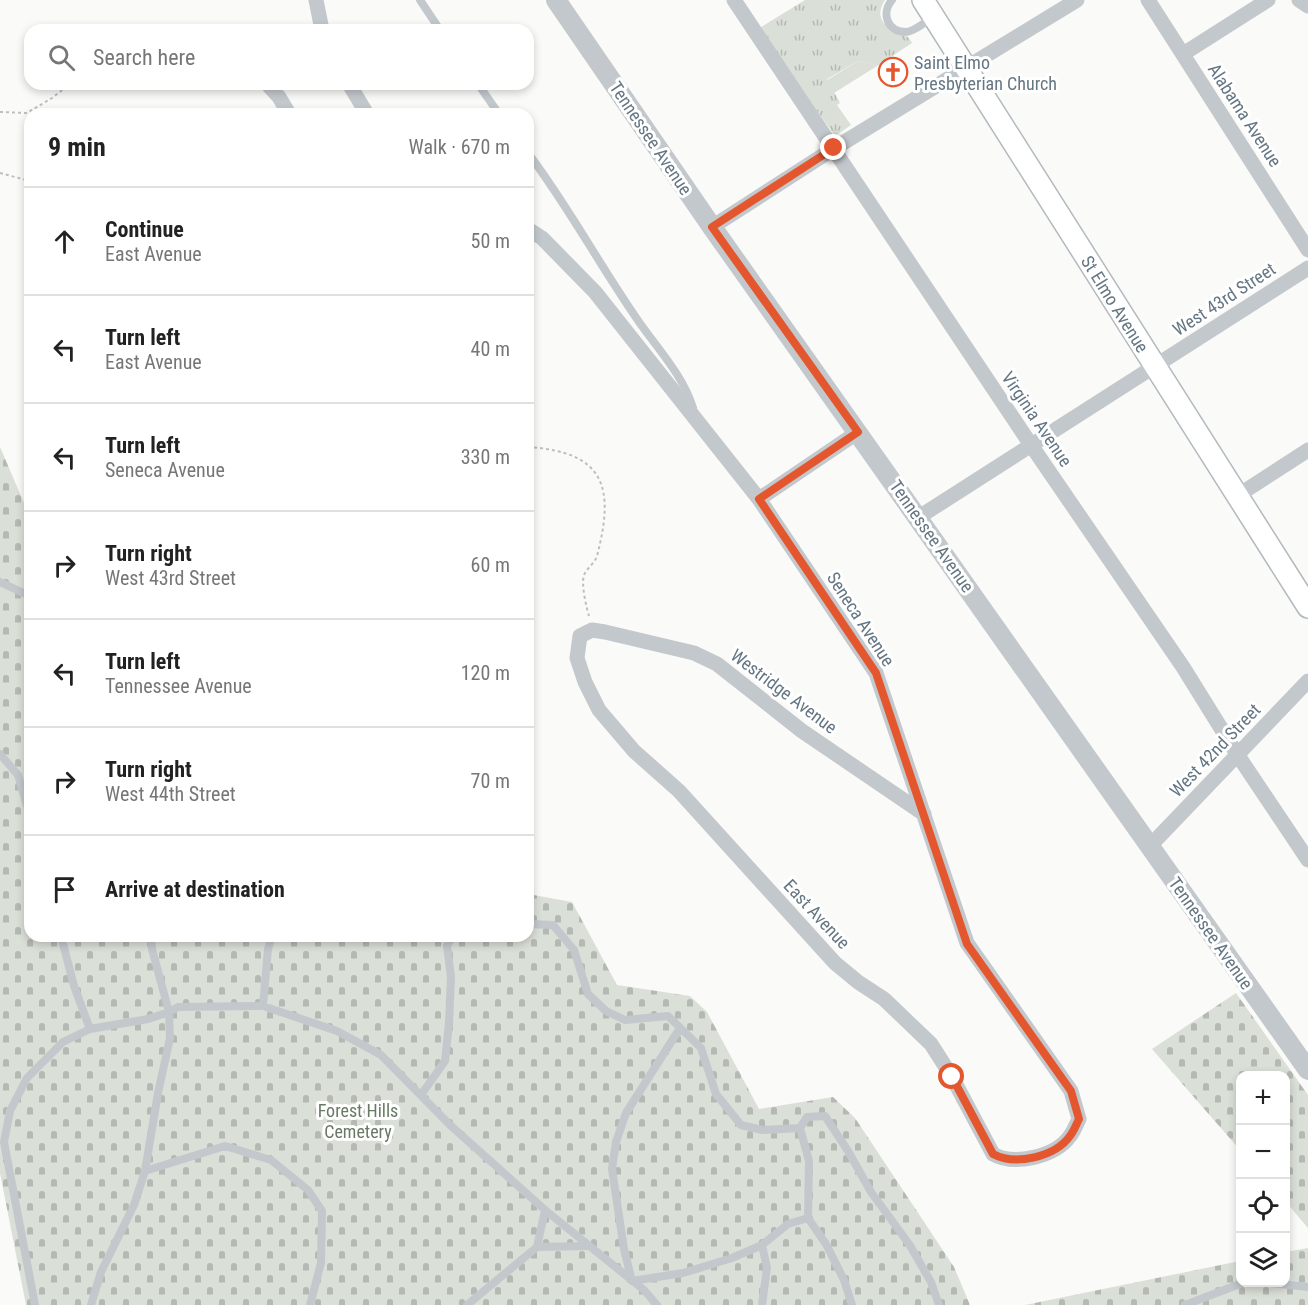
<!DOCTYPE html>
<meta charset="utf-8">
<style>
:root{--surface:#fff;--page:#f6f6f6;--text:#222;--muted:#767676;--line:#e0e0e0}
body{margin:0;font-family:"Roboto Condensed",sans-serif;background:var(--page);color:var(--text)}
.controls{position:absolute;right:18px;bottom:18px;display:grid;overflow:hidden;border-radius:12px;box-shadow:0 3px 9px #0003}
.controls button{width:54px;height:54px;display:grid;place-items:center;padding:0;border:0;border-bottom:2px solid var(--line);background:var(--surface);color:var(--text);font:30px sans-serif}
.stop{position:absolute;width:18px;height:18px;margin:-14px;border:4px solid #e4572e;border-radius:50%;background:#fff}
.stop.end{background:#e4572e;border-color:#fff;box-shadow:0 2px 6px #0008}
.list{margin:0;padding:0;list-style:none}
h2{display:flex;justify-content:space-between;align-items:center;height:78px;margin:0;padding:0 24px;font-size:26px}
h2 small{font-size:20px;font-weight:400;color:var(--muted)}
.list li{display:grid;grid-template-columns:39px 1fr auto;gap:18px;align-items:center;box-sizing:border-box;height:108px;padding:0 24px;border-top:2px solid var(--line)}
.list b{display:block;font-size:22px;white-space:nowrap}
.list p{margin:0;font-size:20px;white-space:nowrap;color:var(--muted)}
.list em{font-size:20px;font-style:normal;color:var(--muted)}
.icon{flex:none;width:33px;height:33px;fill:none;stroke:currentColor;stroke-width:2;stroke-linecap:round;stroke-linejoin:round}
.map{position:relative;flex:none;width:1308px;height:1305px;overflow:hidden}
.search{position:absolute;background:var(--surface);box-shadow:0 3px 9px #0003;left:24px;top:24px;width:510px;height:66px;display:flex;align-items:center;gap:15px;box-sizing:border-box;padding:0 21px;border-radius:18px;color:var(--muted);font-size:22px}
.panel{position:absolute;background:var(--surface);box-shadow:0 3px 9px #0003;left:24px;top:108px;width:510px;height:834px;border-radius:18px}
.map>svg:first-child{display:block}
</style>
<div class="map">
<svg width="1308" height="1305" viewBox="0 0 1308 1305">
<defs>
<pattern id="grass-tufts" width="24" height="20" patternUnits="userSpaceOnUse" patternTransform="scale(1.5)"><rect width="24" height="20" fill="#dadfd7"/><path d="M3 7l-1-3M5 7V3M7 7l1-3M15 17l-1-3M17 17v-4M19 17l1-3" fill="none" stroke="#b4b9b4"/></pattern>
<pattern id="cemetery-stones" width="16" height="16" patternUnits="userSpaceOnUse" patternTransform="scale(1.5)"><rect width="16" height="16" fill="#dadfd7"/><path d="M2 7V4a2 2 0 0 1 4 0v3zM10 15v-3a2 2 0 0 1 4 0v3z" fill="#b4b9b4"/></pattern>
</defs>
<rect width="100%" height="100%" fill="#fafaf8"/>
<path fill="url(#grass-tufts)" d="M805 0H885C871 21 891 31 908 37L912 43 877 66 858 61 827 79 840 103 837 105 851 125 835 136 758 29Z"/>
<path fill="url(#cemetery-stones)" d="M0 447 30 517V936H528V894L572 902 617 985 690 996 707 1012 759 1109 833 1097 855 1118 954 1267 970 1305H26L0 1173Z
M1236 993 1308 1095V1228L1286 1202V1076H1240V1150L1152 1049Z
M1308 1248V1305H1025L1240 1261V1282H1286V1252Z"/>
<path fill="#dadfd7" d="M858 61 877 66 834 93 827 80Z"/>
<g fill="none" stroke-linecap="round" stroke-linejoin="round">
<g stroke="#b3babf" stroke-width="24">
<path id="secondary" d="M923 0 1308 607"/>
</g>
<path stroke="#bbbfc2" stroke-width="2" stroke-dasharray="3 3" stroke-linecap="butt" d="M0 112 27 113 52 98 70 84
M0 173 30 181
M528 447C605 452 615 487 597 556 595 563 587 568 584 575 581 584 586 606 589 616"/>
<path stroke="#c3c8cc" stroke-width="8" d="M420 0 440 30
M892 0C881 13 887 32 906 32 914 32 925 22 932 18
M478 84 499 114
M528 153C568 206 599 264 637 319 656 347 683 375 693 408
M0 582 30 596
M0 754 18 775 30 816
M528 924 553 925 574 950 588 994 606 1011 625 1020 668 1016 701 1048 716 1094 741 1125 762 1130 800 1128
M61 936 74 986 90 1029 148 1019 169 1012 152 949 151 936
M263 1006 268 949 272 936
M680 1028 626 1113 616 1142 612 1169 624 1249 632 1281 683 1273 732 1258 762 1245 788 1224 808 1218
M421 1095 445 1061 449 1023 451 977 447 946 453 936
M145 1171 225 1146 271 1160 308 1190 322 1211 321 1263 310 1305
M762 1245 767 1268 762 1305
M537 1247 545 1210
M1260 1282 1308 1287
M35 1305 4 1142 10 1111 27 1078 63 1042 90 1029
M91 1305 101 1272 134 1205 145 1171 158 1093 170 1038 169 1012 178 1007 263 1006 337 1031 381 1055 450 1125 545 1210 644 1290 657 1305
M467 1305 537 1247 588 1246
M852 1305 844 1280 826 1244 808 1218 809 1161 800 1128 807 1117 825 1116 848 1151 871 1192 909 1244 931 1282 939 1305
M1185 1305 1245 1282"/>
<path stroke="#c3c8cc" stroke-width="15" d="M316 0 322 30
M734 0 1031 445 1183 667 1237 754 1308 860
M1148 0 1308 250
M1299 0 1308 6
M1183 54 1268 0
M267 84 279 97 289 114
M349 84 367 114
M712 227 833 149 1077 0
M528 229 542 238 595 292 759 499 876 673 967 943 1071 1091 1079 1119C1076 1125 1074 1131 1070 1136 1055 1157 1014 1166 993 1154L952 1077 931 1044 884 999 858 982 835 963 679 791 634 751 599 710 585 682 577 658 580 636 592 630 605 632 694 653 717 664 802 731 924 814
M1237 496 1308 450
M759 499 858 432
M919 517 1308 268
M1150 846 1308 681"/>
<path stroke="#c3c8cc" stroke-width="20" d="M556 0 712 227 1308 1070"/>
<use href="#secondary" stroke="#fff" stroke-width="21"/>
</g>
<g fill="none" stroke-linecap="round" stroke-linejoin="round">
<path stroke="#e4572e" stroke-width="8" d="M834 148 712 227 858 432 759 499 876 673 967 944 1071 1091 1079 1119C1076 1125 1074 1131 1070 1136 1055 1157 1015 1166 993 1154L952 1077"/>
</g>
<defs>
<g id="church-ring" transform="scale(1.5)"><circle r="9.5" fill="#fff" stroke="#e4572e" stroke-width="1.5"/><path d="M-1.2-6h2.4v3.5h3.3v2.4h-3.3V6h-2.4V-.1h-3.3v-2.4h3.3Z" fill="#e4572e"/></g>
</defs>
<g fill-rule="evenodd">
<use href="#church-ring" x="893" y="72"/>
</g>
<g text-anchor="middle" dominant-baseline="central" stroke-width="6" stroke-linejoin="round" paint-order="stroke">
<g font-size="18" fill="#657683" stroke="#fff" text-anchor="start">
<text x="914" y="62">Saint Elmo<tspan x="914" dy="21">Presbyterian Church</tspan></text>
</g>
<g font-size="18" fill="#657683" stroke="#fff">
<text transform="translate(1245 115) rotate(57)">Alabama Avenue</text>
<text transform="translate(651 138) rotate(56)">Tennessee Avenue</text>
<text transform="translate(1224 299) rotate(-33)">West 43rd Street</text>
<text transform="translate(1115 304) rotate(58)">St Elmo Avenue</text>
<text transform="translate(1037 419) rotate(56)">Virginia Avenue</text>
<text transform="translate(932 536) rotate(55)">Tennessee Avenue</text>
<text transform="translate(861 619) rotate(57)">Seneca Avenue</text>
<text transform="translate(784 691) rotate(37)">Westridge Avenue</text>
<text transform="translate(1215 750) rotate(-46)">West 42nd Street</text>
<text transform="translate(817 914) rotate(47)">East Avenue</text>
<text transform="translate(1211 933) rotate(55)">Tennessee Avenue</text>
</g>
<g font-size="18" fill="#687a64" stroke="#fff">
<text x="358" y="1110">Forest Hills<tspan x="358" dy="21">Cemetery</tspan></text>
</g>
</g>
</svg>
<div class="controls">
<button>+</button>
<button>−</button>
<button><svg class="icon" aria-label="locate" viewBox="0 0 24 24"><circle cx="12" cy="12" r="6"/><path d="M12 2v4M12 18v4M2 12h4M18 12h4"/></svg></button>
<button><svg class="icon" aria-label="layers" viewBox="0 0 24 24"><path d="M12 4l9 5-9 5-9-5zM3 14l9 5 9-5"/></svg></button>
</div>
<div class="stop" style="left:952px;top:1077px"></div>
<div class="stop end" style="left:834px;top:148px"></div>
<div class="search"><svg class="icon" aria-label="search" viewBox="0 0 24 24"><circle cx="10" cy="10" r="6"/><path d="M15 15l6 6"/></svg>Search here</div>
<section class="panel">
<h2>9 min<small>Walk · 670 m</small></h2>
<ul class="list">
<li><svg class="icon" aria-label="ahead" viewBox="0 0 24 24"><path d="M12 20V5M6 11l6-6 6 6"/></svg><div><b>Continue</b><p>East Avenue</p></div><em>50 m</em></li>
<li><svg class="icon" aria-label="left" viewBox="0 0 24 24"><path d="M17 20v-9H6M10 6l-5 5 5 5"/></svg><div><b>Turn left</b><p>East Avenue</p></div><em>40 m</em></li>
<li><svg class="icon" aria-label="left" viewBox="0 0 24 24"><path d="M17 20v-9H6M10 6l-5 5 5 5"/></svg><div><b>Turn left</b><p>Seneca Avenue</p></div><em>330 m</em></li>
<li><svg class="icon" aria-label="right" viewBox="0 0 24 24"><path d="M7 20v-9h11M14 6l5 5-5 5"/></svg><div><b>Turn right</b><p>West 43rd Street</p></div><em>60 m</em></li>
<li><svg class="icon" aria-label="left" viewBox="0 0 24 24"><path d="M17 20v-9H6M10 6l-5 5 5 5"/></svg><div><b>Turn left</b><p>Tennessee Avenue</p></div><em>120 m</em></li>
<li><svg class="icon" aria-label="right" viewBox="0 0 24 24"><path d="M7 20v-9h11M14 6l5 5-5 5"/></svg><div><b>Turn right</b><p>West 44th Street</p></div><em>70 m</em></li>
<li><svg class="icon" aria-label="arrive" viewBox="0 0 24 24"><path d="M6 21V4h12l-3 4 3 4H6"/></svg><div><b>Arrive at destination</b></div></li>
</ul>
</section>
</div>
